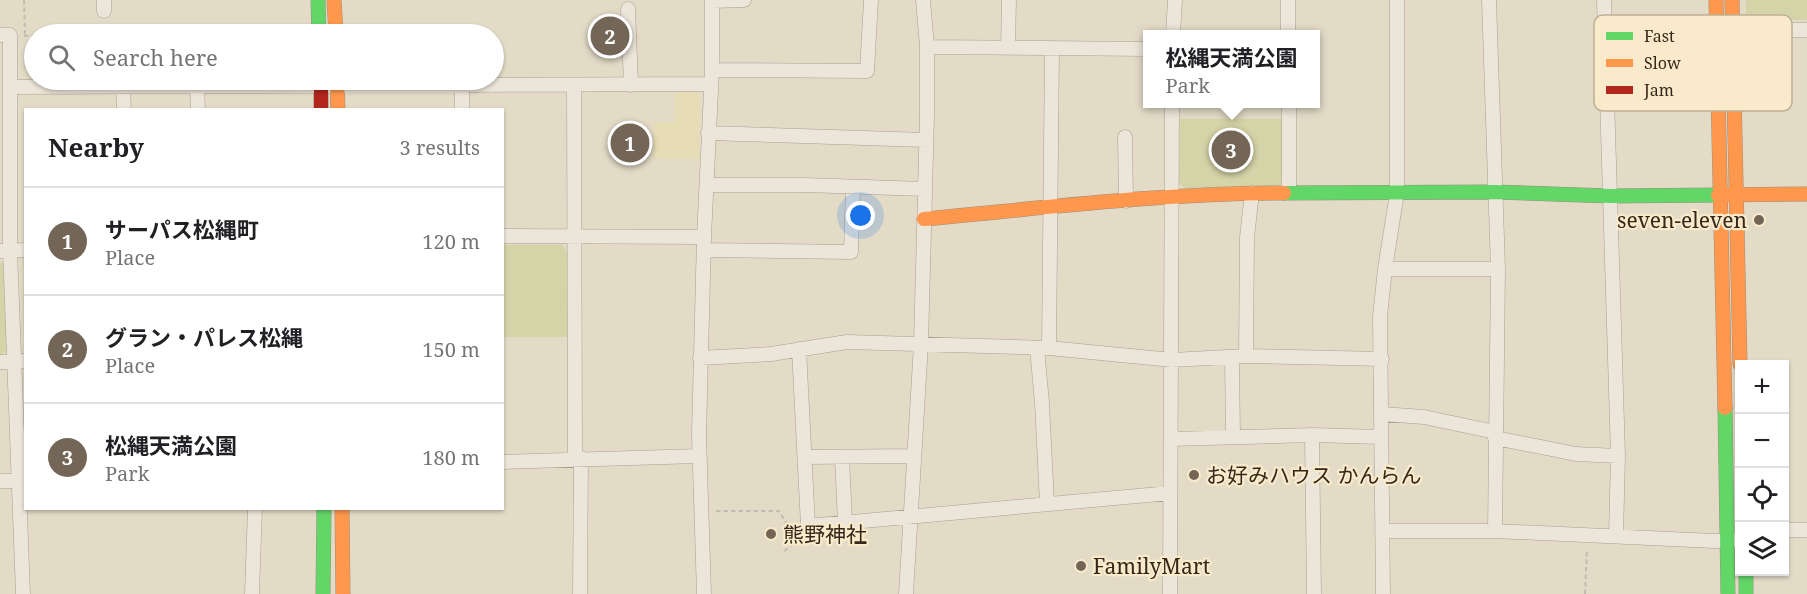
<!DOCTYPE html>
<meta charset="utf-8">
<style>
:root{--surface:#fff;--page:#f6f6f6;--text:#202124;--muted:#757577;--line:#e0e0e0;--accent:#736657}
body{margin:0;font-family:"Noto Serif","Noto Sans JP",serif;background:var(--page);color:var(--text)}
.controls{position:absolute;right:18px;bottom:18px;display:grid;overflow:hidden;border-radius:0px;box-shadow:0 2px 4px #0004}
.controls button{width:54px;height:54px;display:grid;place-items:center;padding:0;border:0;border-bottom:2px solid var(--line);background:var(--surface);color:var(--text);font:30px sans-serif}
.you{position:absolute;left:861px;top:216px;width:21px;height:21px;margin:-15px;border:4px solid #fff;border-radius:50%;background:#1a73e8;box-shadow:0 0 0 9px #1a73e833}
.badge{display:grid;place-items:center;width:39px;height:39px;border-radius:50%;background:var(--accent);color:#fff;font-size:20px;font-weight:700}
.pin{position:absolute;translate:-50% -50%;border:3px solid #fff;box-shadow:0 2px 6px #0006}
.popup{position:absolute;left:1143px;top:30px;width:177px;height:78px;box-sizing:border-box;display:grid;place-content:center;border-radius:0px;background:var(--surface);filter:drop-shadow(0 2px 4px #0005);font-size:20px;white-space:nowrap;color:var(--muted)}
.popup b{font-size:22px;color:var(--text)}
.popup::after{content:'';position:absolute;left:50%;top:100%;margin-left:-12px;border:12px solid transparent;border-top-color:var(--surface)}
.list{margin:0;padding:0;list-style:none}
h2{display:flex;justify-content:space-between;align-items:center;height:78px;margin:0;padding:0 24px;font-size:26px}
h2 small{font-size:20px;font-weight:400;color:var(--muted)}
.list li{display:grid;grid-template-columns:39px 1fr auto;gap:18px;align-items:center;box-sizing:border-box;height:108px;padding:0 24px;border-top:2px solid var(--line)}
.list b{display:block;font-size:22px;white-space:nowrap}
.list p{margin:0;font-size:20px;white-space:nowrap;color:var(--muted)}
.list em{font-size:20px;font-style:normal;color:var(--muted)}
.icon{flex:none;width:33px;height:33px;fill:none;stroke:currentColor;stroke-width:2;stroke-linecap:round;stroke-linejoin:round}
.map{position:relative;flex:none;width:1807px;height:594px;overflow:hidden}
.search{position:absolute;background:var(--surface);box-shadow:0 2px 4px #0004;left:24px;top:24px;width:480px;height:66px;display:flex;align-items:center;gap:15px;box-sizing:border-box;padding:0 21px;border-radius:33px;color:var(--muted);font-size:22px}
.panel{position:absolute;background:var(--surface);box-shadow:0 2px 4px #0004;left:24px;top:108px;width:480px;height:402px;border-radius:0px}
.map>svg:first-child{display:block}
</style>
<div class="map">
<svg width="1807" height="594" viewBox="0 0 1807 594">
<rect width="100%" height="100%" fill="#e4dbc7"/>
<path fill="#e6dcb5" d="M675 91H696L700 95V159L653 158 654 122H675Z"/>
<path fill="#d5d4a8" d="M1746 0H1807V20H1746Z
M1180 119H1284L1283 181 1277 188H1184L1179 183Z
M502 245H562L567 251 568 337H503Z
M0 261 5 265 8 349 2 355H0Z"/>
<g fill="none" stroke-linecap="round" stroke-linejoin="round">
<g stroke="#a89f91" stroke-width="15">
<path id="street" d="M1288 0V34
M1489 0 1498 269 1495 531
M1604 0 1618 456 1616 536
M712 1 744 0
M628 9 631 85
M104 11V0
M1725 30H1807
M1173 34 1175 0
M0 35H10V250L23 594
M927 47 1147 49
M1008 48 1009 0
M712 70 867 71 871 0
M197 85 198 110
M123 86 124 110
M462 86V110
M574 86 575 458
M11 87 710 84
M1289 104V192
M708 133 926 140
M1125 137 1126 201
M707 185H805L925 189
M502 236 704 237
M704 250 851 252 853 187
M0 251 26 250
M1385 269H1498
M1037 348 1042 403 1047 504
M1049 348 1052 48
M799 349 808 526 1170 493
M1246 356 1247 237 1252 193
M1232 357 1233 437
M700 358 771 354 847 342 1049 348 1172 360 1246 356 1382 359
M0 362 26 361
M1382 414 1424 417 1495 432
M1312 435 1314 594
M1495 438 1576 454 1618 456
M1171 439 1312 435 1381 437
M805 457 913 456
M842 457 845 522
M502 462 699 456
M0 481 26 480
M1784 530H1807
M1382 531H1495L1714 541 1740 540
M252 594 255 508
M580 594 581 458
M704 594 699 435 704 237 712 70V0
M906 594 921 344 927 116V47L923 0
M1170 594 1172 104
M1383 594 1380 316 1385 269 1397 193V0"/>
</g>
<g stroke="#988f81" stroke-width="15">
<path id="fast" d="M318 0 319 34
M1284 193 1495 192 1610 196 1718 195
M1725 408 1728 594
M1746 572V594
M323 594 324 508"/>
</g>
<g stroke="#988f81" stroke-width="15">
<path id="slow" d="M334 0 336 34
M1716 0 1725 408
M1732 0 1740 364
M337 80 338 110
M1718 195 1807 194
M924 219C1044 208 1164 193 1284 193
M342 508 343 594"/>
</g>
<g stroke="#988f81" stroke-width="15">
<path id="jam" d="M321 80V110"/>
</g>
<path stroke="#c4bcb0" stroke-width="2" stroke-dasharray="4.5 3" stroke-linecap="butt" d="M24 0 25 36
M60 34 119 33
M24 36 34 35
M716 511H779L790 529 791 546 783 552
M1585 594 1587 549"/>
<use href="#street" stroke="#ece5d9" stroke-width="14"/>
<use href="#fast" stroke="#63d668" stroke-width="14"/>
<use href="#slow" stroke="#ff974d" stroke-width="14"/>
<use href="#jam" stroke="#b3261e" stroke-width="14"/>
</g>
<g fill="#736657" stroke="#f8eaca" stroke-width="2">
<circle cx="1759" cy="220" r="6"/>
<circle cx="1194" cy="475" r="6"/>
<circle cx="771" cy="534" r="6"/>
<circle cx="1081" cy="566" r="6"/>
</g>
<g text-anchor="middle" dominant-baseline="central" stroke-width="4.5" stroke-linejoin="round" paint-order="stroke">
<g font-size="21" fill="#36271a" stroke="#f8eaca" text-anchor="start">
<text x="1747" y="220" text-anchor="end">seven-eleven</text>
<text x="1206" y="475">お好みハウス かんらん</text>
<text x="783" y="534">熊野神社</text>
<text x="1093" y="566">FamilyMart</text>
</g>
</g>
<rect x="1594" y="15" width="198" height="96" rx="9" fill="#f8eaca" stroke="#beb095" stroke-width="1.5"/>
<rect x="1606" y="32" width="27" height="8" fill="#63d668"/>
<rect x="1606" y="59" width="27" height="8" fill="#ff974d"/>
<rect x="1606" y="86" width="27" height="8" fill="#b3261e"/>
<g font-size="16" fill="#36271a">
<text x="1644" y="42">Fast</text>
<text x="1644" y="69">Slow</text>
<text x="1644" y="96">Jam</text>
</g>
</svg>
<div class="controls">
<button>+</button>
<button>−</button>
<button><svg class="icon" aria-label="locate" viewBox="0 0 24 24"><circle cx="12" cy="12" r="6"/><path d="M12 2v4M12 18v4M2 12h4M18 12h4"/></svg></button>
<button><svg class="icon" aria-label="layers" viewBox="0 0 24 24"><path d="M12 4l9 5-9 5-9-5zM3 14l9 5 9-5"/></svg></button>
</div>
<div class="you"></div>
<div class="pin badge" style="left:630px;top:143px">1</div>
<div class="pin badge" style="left:610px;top:36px">2</div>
<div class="pin badge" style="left:1231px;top:150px">3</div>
<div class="popup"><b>松縄天満公園</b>Park</div>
<div class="search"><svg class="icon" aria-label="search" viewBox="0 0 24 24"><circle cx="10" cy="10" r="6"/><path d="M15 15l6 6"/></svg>Search here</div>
<section class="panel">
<h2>Nearby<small>3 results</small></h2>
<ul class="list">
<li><span class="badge">1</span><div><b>サーパス松縄町</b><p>Place</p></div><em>120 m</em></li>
<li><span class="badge">2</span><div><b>グラン・パレス松縄</b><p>Place</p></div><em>150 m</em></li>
<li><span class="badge">3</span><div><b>松縄天満公園</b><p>Park</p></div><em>180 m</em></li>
</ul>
</section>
</div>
